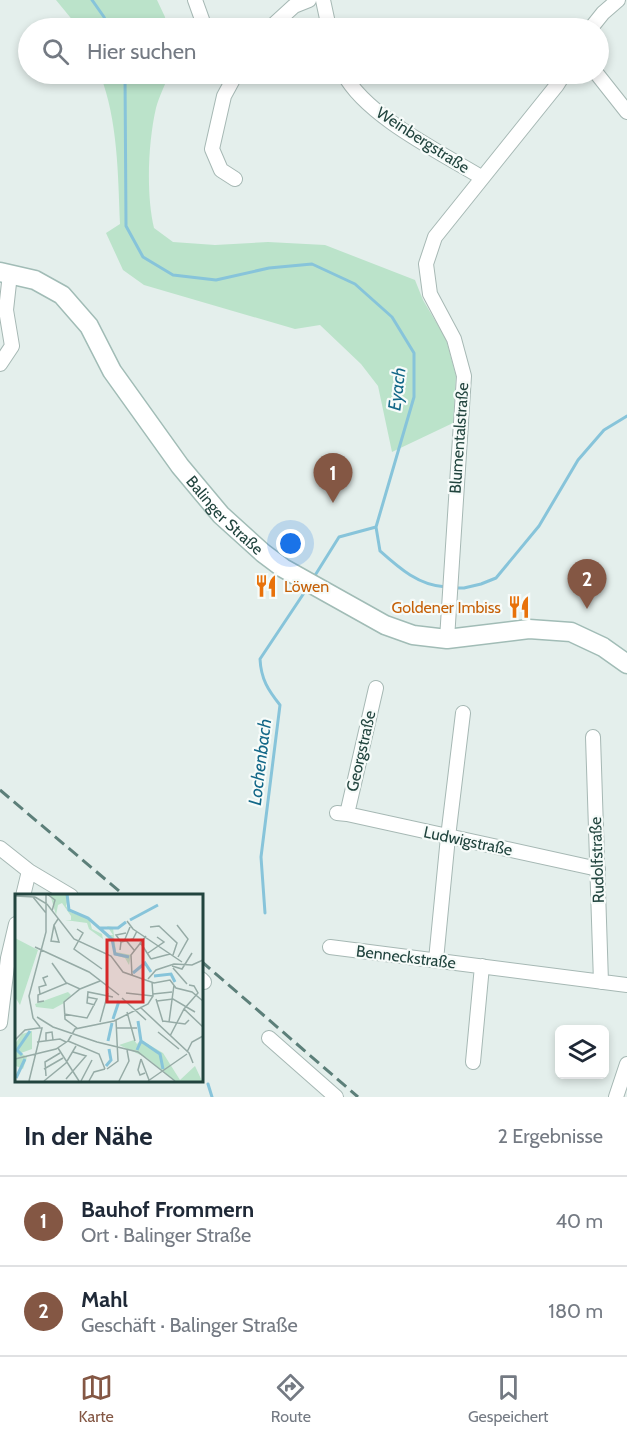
<!DOCTYPE html>
<html lang="de">
<meta charset="utf-8">
<style>
:root{--surface:#fff;--page:#f6f6f7;--text:#1f2937;--muted:#747a83;--line:#e0e1e3;--accent:#845744}
body{margin:0;font-family:Cabin,sans-serif;background:var(--page);color:var(--text)}
.controls{position:absolute;right:18px;bottom:18px;display:grid;overflow:hidden;border-radius:9px;box-shadow:0 3px 9px #0003}
.controls button{width:54px;height:54px;display:grid;place-items:center;padding:0;border:0;border-bottom:2px solid var(--line);background:var(--surface);color:var(--text);font:30px sans-serif}
.you{position:absolute;left:291px;top:544px;width:21px;height:21px;margin:-15px;border:4px solid #fff;border-radius:50%;background:#1a73e8;box-shadow:0 0 0 9px #1a73e833}
.badge{display:grid;place-items:center;width:39px;height:39px;border-radius:50%;background:var(--accent);color:#fff;font-size:20px;font-weight:700}
.pin{position:absolute;translate:-50% -50px;filter:drop-shadow(0 2px 3px #0008)}
.pin::after{content:'';position:absolute;top:32px;width:21px;height:18px;background:inherit;clip-path:polygon(0 0,100% 0,50% 100%)}
.list{margin:0;padding:0;list-style:none}
h2{display:flex;justify-content:space-between;align-items:center;height:78px;margin:0;padding:0 24px;font-size:26px}
h2 small{font-size:20px;font-weight:400;color:var(--muted)}
.list li{display:grid;grid-template-columns:39px 1fr auto;gap:18px;align-items:center;box-sizing:border-box;height:90px;padding:0 24px;border-top:2px solid var(--line)}
.list b{display:block;font-size:22px;white-space:nowrap}
.list p{margin:0;font-size:20px;white-space:nowrap;color:var(--muted)}
.list em{font-size:20px;font-style:normal;color:var(--muted)}
.icon{flex:none;width:33px;height:33px;fill:none;stroke:currentColor;stroke-width:2;stroke-linecap:round;stroke-linejoin:round}
.map{position:relative;flex:none;width:627px;height:1097px;overflow:hidden}
.search{position:absolute;background:var(--surface);box-shadow:0 3px 9px #0003;left:18px;right:18px;top:18px;height:66px;display:flex;align-items:center;gap:15px;box-sizing:border-box;padding:0 21px;border-radius:33px;color:var(--muted);font-size:22px}
.sheet{height:258px;background:var(--surface)}
nav{display:flex;justify-content:space-around;align-items:center;box-sizing:border-box;height:84px;border-top:2px solid var(--line);background:var(--surface);font-size:16px;color:var(--muted)}
nav a{display:grid;justify-items:center;gap:3px}
nav .on{color:var(--accent)}
.map>svg:first-child{display:block}
</style>
<div class="map">
<svg width="627" height="1097" viewBox="0 0 627 1097">
<rect width="100%" height="100%" fill="#e4efec"/>
<path fill="#bbe3ca" d="M56 0H157L165 17 166 28H79Z
M100 74H169C165 85 159 97 156 108 148 143 146 194 154 228L173 242 215 245 268 242 325 245 415 280 423 300 446 339 456 376 453 423 392 452 378 386 361 364 320 325 295 329 144 285 123 270 106 233 120 224C118 174 118 121 100 74Z"/>
<g fill="none" stroke-linecap="round" stroke-linejoin="round">
<path stroke="#87c4da" stroke-width="3" d="M92 0 104 17 109 28
M125 74 126 226 143 257 173 275 216 280 269 268 312 264 355 284 392 317 414 353V397L376 527 380 551C399 568 419 586 446 587
M314 577 339 537 376 527
M455 588H464L481 584 496 578 539 526 578 460 604 430 627 416
M265 913 261 857 280 705C268 690 261 679 260 659L308 587
M208 1084 212 1097"/>
<g stroke="#a6b8b4" stroke-width="16">
<path id="minor" d="M195 0 204 25 210 28
M323 0 329 28
M270 28 294 6 309 0
M591 28 603 13 618 0
M344 74C366 116 440 152 481 177
M597 74 627 112
M235 179 221 170 212 149 224 96 236 74
M0 364 12 346 6 310 10 274
M447 639 464 376 454 339 430 294 426 264 435 237 557 85 564 74
M593 737 601 982
M337 813 347 814 598 869
M347 814 376 688
M0 848 29 871 71 896
M23 896 29 871
M330 947 627 985
M436 960 448 837 463 713
M201 979 204 982
M0 1023 8 958 16 924
M269 1038 336 1097
M473 1062 482 966
M616 1097 627 1064"/>
</g>
<g stroke="#a1bcb6" stroke-width="21">
<g id="secondary">
<path id="s1" d="M0 272 35 280 62 295 89 326 112 371 180 466 221 515 263 553 283 568 385 625 413 635 447 639 529 629 571 632 603 647 627 664"/>
</g>
</g>
<use href="#minor" stroke="#fff" stroke-width="14"/>
<use href="#secondary" stroke="#fff" stroke-width="18"/>
<path stroke="#5c7f79" stroke-width="3" stroke-dasharray="12 6" stroke-linecap="butt" d="M0 790 125 896
M201 961 358 1097"/>
</g>
<defs>
<g id="restaurant-bare" transform="scale(1.8)"><path d="M-5-6h1v4h1v-4h1v4h1v-4h1v5L-1.5 .5V6h-2V.5L-5-1ZM5-6V6H3V1.5H1.5Q1.5-4 5-6Z" fill="#e8710a" stroke="#f6fbf9" stroke-width="2.5" paint-order="stroke"/></g>
</defs>
<g fill-rule="evenodd">
<use href="#restaurant-bare" x="266" y="586"/>
<use href="#restaurant-bare" x="519" y="607"/>
</g>
<g text-anchor="middle" dominant-baseline="central" stroke-width="4.5" stroke-linejoin="round" paint-order="stroke">
<g font-size="16" fill="#21443e" stroke="#f6fbf9">
<text transform="translate(423 140) rotate(33)">Weinbergstraße</text>
<text transform="translate(459 438) rotate(-86)">Blumentalstraße</text>
<text stroke="none"><textPath href="#s1" startOffset="342">Balinger Straße</textPath></text>
<text transform="translate(361 751) rotate(-77)">Georgstraße</text>
<text transform="translate(468 841) rotate(12)">Ludwigstraße</text>
<text transform="translate(597 860) rotate(-92)">Rudolfstraße</text>
<text transform="translate(406 957) rotate(7)">Benneckstraße</text>
</g>
<g font-size="16" fill="#c56008" stroke="#f6fbf9" text-anchor="start">
<text x="284" y="586">Löwen</text>
<text x="501" y="607" text-anchor="end">Goldener Imbiss</text>
</g>
<g font-size="18" font-style="italic" fill="#136888" stroke="#f6fbf9">
<text transform="translate(397 389) rotate(-83)">Eyach</text>
<text transform="translate(260 762) rotate(-83)">Lochenbach</text>
</g>
</g>
<g transform="translate(15 894)">
<rect width="188" height="188" fill="#e4efec"/>
<path d="M35 0H54L51 12 55 18 74 25 94 41H98L92 32 103 34 111 28 105 34H98L101 58 116 61 114 71 110 64 99 61 97 48 75 27 77 35 87 40 88 45 74 35 72 29 50 26H56V22L47 9 43 11 41 21ZM0 44 23 56 5 111 0 103ZM53 98 56 101 49 109 38 115 21 113 20 110ZM17 137V155L6 159 12 163 8 175 1 172 0 150 7 140ZM119 146 122 150 126 146 148 159 165 186 180 172 187 187H160L132 164 104 151Z" fill="#bbe3ca"/>
<path fill="none" stroke="#87c4da" stroke-width="3" d="M52 0 54 16 73 24 97 45 100 60 114 63M115 26 143 11M84 34H103L111 28M118 79 130 69 136 78M139 82 156 80 160 88M98 125 104 107M93 147 97 129M126 147 145 160 148 175M122 156 126 147 123 127M7 161 2 156 15 137M91 172 96 166 94 155M1 184 10 165"/>
<path fill="none" stroke="#96aba6" stroke-width="1.5" d="M32 0 40 6 37 17M0 2 20 3M18 3 31 19M20 3 32 10 59 45 96 62 108 78 139 89 155 86 161 94 177 98 188 107M112 27 118 35 167 68M39 31 36 47 44 48 39 31 43 25M162 31 173 45 163 63M115 33 110 45 119 56M135 33 144 32 162 49 158 61M62 35 68 39 59 55 87 75M106 48 101 41 111 39M125 48 136 65M20 53 74 78 104 101M105 56 106 48 118 45 122 37M133 59 149 48 142 43M136 65 155 60M37 69 52 90M157 72 167 75 177 59M158 74 172 90M117 82 116 61 131 42M133 85 141 76 159 70 177 71 188 66M111 99 138 102M25 100 24 93 31 91 28 84 33 82M138 100 157 98M107 104 131 126M141 105 148 128M29 107 23 108V101L52 89 65 95M142 107 158 105 180 118M80 111 72 109 73 98 98 103M125 113 174 159 178 169M169 115 188 133M112 118 120 147M49 120 72 124 82 105 72 103M22 123 38 133 82 148M148 127 170 130 174 126M85 128 93 99M154 128 159 91M25 133 18 124 14 102 31 38V0M62 134 50 125 49 108 65 95 85 87M102 134H122M143 138 164 155M155 142 169 115 183 99 179 92 174 91M0 146 10 136 24 134M31 147V139L37 138 38 146M53 147 60 135 99 127 133 110 138 102 137 88M53 147 84 160 90 175M22 148 45 145 51 148M82 148 123 158 160 187M43 154 64 187M172 158 177 148 188 142M0 165 41 155 53 147M126 165 134 186M126 165 123 176 125 181 130 179M29 175 48 164M92 175 103 167 101 126M31 182 30 168 45 159M51 185 71 162 58 158M14 187 27 134H24M29 187 51 169 61 152M66 187 77 166M74 187 79 178 90 175M104 187 114 167 112 156M133 187 172 160"/>
<path fill="#d62828" fill-opacity="0.15" stroke="#d62828" stroke-width="3" d="M92 46H128V108H92Z"/>
<rect width="188" height="188" fill="none" stroke="#21443e" stroke-width="3"/>
</g>
</svg>
<div class="controls">
<button><svg class="icon" aria-label="layers" viewBox="0 0 24 24"><path d="M12 4l9 5-9 5-9-5zM3 14l9 5 9-5"/></svg></button>
</div>
<div class="you"></div>
<div class="pin badge" style="left:333px;top:503px">1</div>
<div class="pin badge" style="left:587px;top:609px">2</div>
<div class="search"><svg class="icon" aria-label="search" viewBox="0 0 24 24"><circle cx="10" cy="10" r="6"/><path d="M15 15l6 6"/></svg>Hier suchen</div>
</div>
<section class="sheet">
<h2>In der Nähe<small>2 Ergebnisse</small></h2>
<ul class="list">
<li><span class="badge">1</span><div><b>Bauhof Frommern</b><p>Ort · Balinger Straße</p></div><em>40 m</em></li>
<li><span class="badge">2</span><div><b>Mahl</b><p>Geschäft · Balinger Straße</p></div><em>180 m</em></li>
</ul>
</section>
<nav>
<a class="on"><svg class="icon" aria-label="map" viewBox="0 0 24 24"><path d="M3 6l6-2 6 2 6-2v14l-6 2-6-2-6 2zM9 4v14M15 6v14"/></svg>Karte</a>
<a><svg class="icon" aria-label="directions" viewBox="0 0 24 24"><path d="M12 3l9 9-9 9-9-9zM9 14v-3h6M13 9l2 2-2 2"/></svg>Route</a>
<a><svg class="icon" aria-label="saved" viewBox="0 0 24 24"><path d="M7 4h10v16l-5-4-5 4z"/></svg>Gespeichert</a>
</nav>
